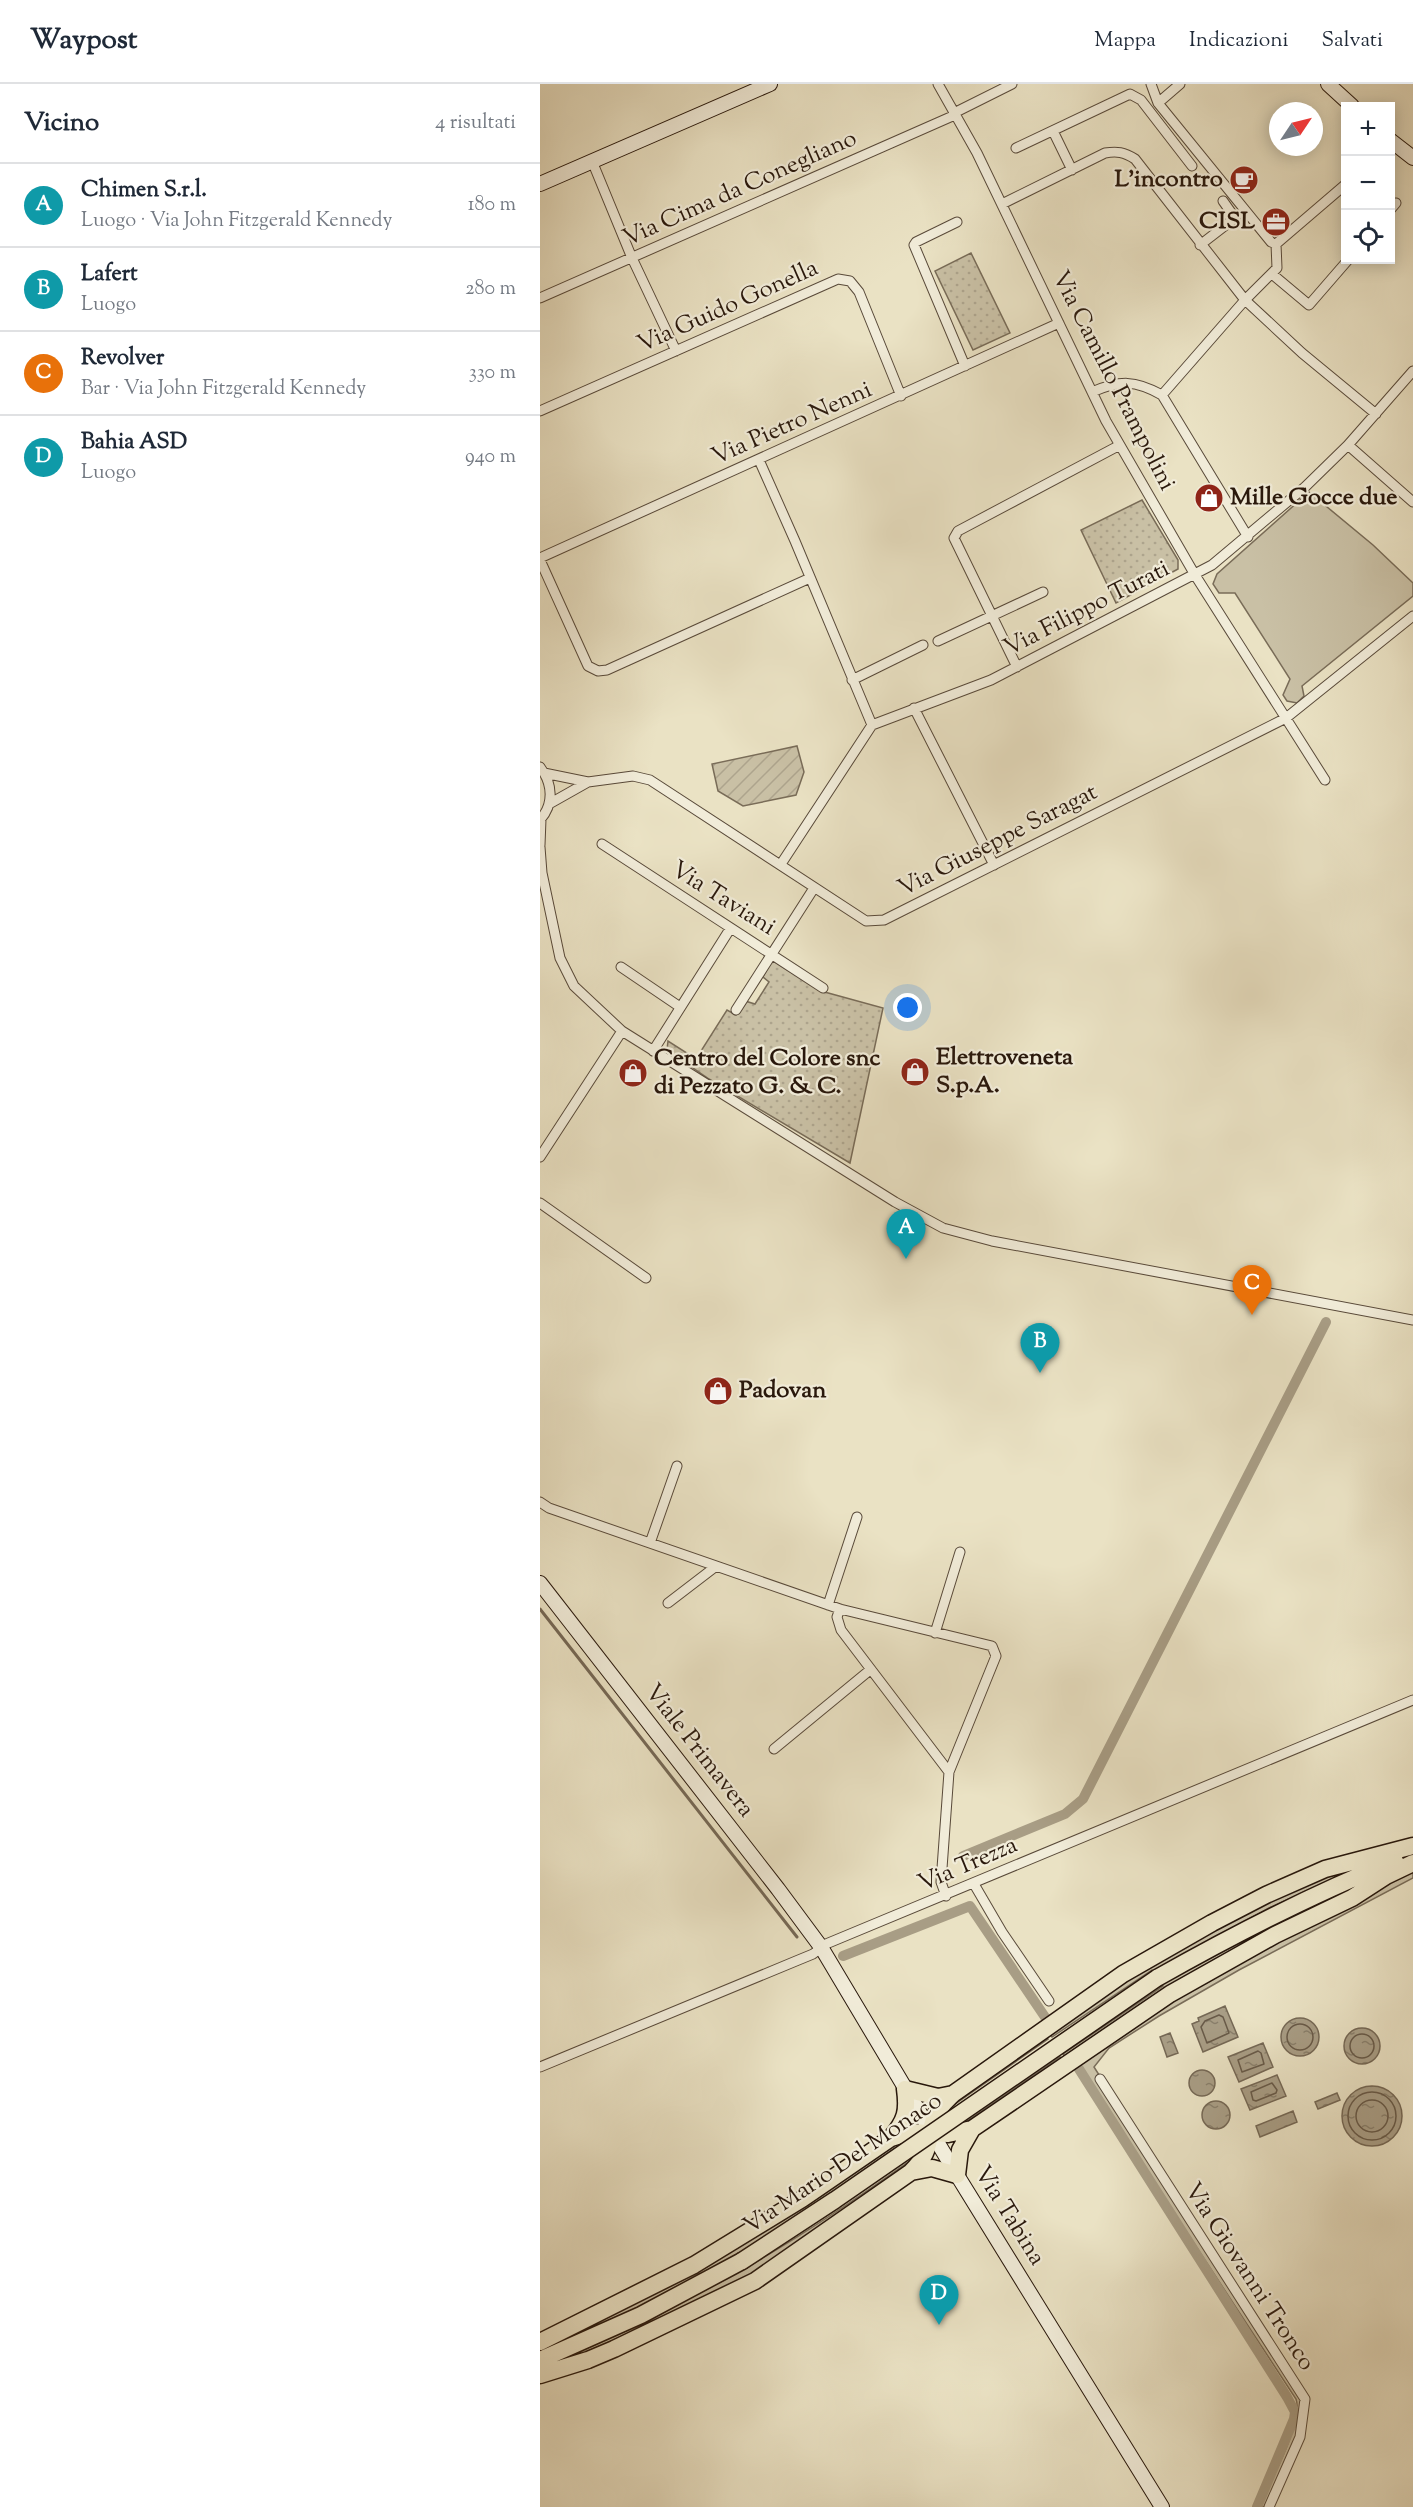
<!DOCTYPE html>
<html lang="it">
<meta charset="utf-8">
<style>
:root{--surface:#fff;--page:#f6f6f7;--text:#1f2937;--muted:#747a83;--line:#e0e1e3;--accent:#b45309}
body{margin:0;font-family:"Sorts Mill Goudy",serif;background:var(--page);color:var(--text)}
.controls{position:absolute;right:18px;top:18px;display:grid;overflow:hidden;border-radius:0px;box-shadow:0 3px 15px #0003}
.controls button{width:54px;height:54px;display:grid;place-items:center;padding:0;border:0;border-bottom:2px solid var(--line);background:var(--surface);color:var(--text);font:30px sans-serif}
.compass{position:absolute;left:729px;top:18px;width:54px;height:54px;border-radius:50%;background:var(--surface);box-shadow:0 3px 15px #0003;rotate:55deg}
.you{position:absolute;left:368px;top:924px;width:21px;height:21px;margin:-15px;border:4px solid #fff;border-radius:50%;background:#1a73e8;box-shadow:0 0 0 9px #1a73e833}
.badge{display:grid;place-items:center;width:39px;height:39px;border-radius:50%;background:var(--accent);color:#fff;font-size:20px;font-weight:700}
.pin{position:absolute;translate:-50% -50px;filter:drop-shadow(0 2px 3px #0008)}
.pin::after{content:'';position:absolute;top:32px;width:21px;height:18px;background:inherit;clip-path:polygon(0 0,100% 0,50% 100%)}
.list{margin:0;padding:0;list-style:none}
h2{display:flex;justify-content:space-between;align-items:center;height:78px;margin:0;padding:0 24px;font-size:26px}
h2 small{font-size:20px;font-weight:400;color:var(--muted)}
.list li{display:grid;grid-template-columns:39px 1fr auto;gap:18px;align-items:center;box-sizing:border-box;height:84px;padding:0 24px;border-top:2px solid var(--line)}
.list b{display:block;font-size:22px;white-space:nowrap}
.list p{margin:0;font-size:20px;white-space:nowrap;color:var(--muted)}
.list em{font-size:20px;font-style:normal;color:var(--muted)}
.icon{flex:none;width:33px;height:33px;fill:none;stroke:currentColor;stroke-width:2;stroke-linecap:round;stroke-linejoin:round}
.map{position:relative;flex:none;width:873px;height:2423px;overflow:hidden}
header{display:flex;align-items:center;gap:36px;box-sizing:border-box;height:84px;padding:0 30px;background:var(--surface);border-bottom:2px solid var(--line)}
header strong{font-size:28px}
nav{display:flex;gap:33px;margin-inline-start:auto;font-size:21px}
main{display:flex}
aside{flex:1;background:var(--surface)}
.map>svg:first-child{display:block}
</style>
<header>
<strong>Waypost</strong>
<nav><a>Mappa</a><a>Indicazioni</a><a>Salvati</a></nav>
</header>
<main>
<aside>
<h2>Vicino<small>4 risultati</small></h2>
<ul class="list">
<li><span class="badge" style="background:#0f9aa8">A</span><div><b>Chimen S.r.l.</b><p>Luogo · Via John Fitzgerald Kennedy</p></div><em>180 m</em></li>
<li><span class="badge" style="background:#0f9aa8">B</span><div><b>Lafert</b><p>Luogo</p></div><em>280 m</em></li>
<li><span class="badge" style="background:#e8710a">C</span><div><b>Revolver</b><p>Bar · Via John Fitzgerald Kennedy</p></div><em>330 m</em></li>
<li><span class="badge" style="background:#0f9aa8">D</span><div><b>Bahia ASD</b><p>Luogo</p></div><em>940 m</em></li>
</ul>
</aside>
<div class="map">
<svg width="873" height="2423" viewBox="0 0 873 2423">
<defs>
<pattern id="park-dots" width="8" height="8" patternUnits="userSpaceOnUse" patternTransform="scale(1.5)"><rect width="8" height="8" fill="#c9c0a5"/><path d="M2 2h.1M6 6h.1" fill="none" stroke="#ada48d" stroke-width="1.8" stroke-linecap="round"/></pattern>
<pattern id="garden-furrows" width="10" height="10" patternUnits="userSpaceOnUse" patternTransform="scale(1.5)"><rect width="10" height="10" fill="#c9c0a5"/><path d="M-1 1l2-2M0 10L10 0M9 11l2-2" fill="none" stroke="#ada48d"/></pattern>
<pattern id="water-ripples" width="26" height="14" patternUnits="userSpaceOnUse" patternTransform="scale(1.5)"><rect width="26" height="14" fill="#a89d85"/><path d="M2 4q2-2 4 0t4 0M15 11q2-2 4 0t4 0" fill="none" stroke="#897f6b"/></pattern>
</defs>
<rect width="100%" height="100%" fill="#eae2c4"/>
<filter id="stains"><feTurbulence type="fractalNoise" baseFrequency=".00333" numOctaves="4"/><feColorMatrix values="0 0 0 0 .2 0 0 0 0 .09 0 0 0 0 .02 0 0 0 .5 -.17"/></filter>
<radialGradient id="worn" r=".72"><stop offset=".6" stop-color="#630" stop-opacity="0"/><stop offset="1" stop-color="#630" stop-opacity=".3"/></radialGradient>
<path fill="#c9c0a5" stroke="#796c58" stroke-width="1.5" d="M769 408 833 461 873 499V512L762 602 764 612 757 619 747 617 743 611 750 595 695 509H679L673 500 677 490Z
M873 1783V1794L699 1886 619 1932 569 1964 554 1983 762 2311 760 2344 725 2423H719C729 2400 764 2337 756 2315L636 2132 538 1977 610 1927Z
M816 1784 729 1824 614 1887 612 1886 512 1953 508 1948 581 1898 757 1800Z
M832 1794 526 1974 523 1970 623 1902 622 1900 702 1854Z
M505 1951 508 1955 401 2030 403 2026Z
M520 1973 523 1977 456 2023 414 2046Z
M365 2057 250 2138 145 2203 0 2268V2263L352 2061Z
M381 2069 378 2075 242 2174 74 2261 0 2282C68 2252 137 2223 202 2186 264 2151 323 2110 381 2069Z"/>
<path fill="url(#park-dots)" stroke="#796c58" stroke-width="1.5" d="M431 169 470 249 433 266 395 187Z
M602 416 638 476V485L576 519 541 446Z
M232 876 281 907 343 924 310 1079 169 995 127 966 128 957 156 975 187 926 196 931 205 917 215 920 229 898 223 893Z"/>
<path fill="url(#garden-furrows)" stroke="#796c58" stroke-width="1.5" d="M257 662 264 688 256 711 203 722 178 707 172 680Z"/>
<path fill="url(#water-ripples)" stroke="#756855" stroke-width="1.5" d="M685 1922 698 1953 663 1968 652 1940 659 1937 658 1934Z
M741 1953a19 19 0 1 1 38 0a19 19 0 1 1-38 0Z
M804 1962a18 18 0 1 1 36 0a18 18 0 1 1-36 0Z
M630 1949 638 1969 627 1973 620 1953Z
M723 1959 733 1983 699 1998 688 1973Z
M649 1999a13 13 0 1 1 26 0a13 13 0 1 1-26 0Z
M737 1991 746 2012 710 2026 701 2005Z
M802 2032a30 30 0 1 1 60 0a30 30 0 1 1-60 0Z
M797 2009 800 2016 778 2025 775 2018Z
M662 2031a14 14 0 1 1 28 0a14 14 0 1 1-28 0Z
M753 2027 757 2038 720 2053 716 2042Z"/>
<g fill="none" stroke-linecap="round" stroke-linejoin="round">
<path stroke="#685a48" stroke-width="1.5" d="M679 1931 683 1933 689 1949 667 1959 661 1943 665 1937Z
M747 1953a13 13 0 1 1 26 0a13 13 0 1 1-26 0Z
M810 1962a12 12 0 1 1 24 0a12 12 0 1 1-24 0Z
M718 1967 721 1969 724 1980 702 1988 698 1976Z
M732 1999 737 2006 736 2009 716 2017 713 2016 711 2008Z
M808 2032a24 24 0 1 1 48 0a24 24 0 1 1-48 0Z
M816 2032a16 16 0 1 1 32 0a16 16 0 1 1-32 0Z"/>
<path stroke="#756855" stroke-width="3" d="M0 1525 257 1853"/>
<path stroke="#a89d85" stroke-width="10" d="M423 1772 525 1730 543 1715 786 1238
M303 1872 430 1822 505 1933
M539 1985 747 2313 755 2328 754 2335 717 2423"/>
<g stroke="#594a3a" stroke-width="11">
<path id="minor" d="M398 0 437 69 566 337 655 491 785 696
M611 0 618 19 731 158 736 160 806 100
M618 19 640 0
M414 29 472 0
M513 47 532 86
M476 64 590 10 601 16 652 82
M52 77 92 174 136 267
M462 120 565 69C577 67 584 68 595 75L705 216 762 269 836 330
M850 126 856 119
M417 138 376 158 374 161 425 282
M660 161 695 134 683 117
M732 190 769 221 808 176
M0 214 415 31
M552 308C580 296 595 296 622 311L708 453
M622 311 705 216 737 184 736 160
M0 327 298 195 310 197 319 208 361 312
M808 361 873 418
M219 376 255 457 332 641
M0 474 519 239
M0 476 48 582 58 587 67 586 270 494
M398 557 503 508
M477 583 414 454 418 447 580 361
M312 596 383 561
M374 624 454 781
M0 683C13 700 14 720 0 736
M4 689 48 698 93 692 110 696 326 837 344 836 746 634 873 532
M9 720 48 698
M62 760 283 904
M0 761 1 735
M0 763 2 789 20 874 34 902 82 947 355 1118 403 1144 452 1157 873 1236
M241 780 332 641 451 596 672 481 765 403 808 361 873 287
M81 883 140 923
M196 926 274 804
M113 967 190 845
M0 1073 82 947
M0 1119 106 1194
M0 1418 9 1424 300 1525 452 1562 456 1572 409 1688 401 1798 406 1812
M110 1459 137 1382
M128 1519 175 1483
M288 1521 317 1433
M300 1525 297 1533 301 1546 409 1688
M395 1549 420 1468
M234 1665 330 1586
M434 1800 462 1848 509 1917
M0 1983 256 1877 273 1870 286 1860 873 1616
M560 1995 765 2315 760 2353 729 2423"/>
</g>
<g stroke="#29180c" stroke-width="16">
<path id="secondary" d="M788 0 812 22
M850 56 873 74
M0 100 230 0
M0 1499 238 1805 281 1863 417 2091 622 2423"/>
</g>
<g stroke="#29180c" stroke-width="19">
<path id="trunk" d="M617 1894C695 1850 772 1810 855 1777
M365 2005 398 2013 413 2010 583 1890 672 1839 726 1811 785 1785 873 1762
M351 2054C366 2036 368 2027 365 2005
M371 2088 392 2084 417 2091 420 2066 432 2045
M0 2258 154 2181 262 2115 351 2054 370 2048 408 2050 432 2045 630 1910 735 1851 812 1814 846 1792 873 1779
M0 2276 101 2231 202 2177
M0 2291 48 2276 74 2265 215 2197 371 2088C393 2066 386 2057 395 2032 398 2024 407 2016 413 2010"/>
</g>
<use href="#minor" stroke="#f1ecd9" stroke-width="9"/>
<use href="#secondary" stroke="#f1ecd9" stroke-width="14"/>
<use href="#trunk" stroke="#eae2c4" stroke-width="16"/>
<g stroke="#29180c" stroke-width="19" stroke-linecap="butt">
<path id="trunk-bridge" d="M202 2177 295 2116 617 1894"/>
</g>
<use href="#trunk-bridge" stroke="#eae2c4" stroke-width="16"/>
</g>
<defs>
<g id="cafe-disc" transform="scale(1.5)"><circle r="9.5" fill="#8f2418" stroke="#f1ecd9"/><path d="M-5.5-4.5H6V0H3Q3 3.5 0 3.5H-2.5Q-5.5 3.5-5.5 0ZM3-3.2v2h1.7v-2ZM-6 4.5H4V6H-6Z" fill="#fff"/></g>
<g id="office-disc" transform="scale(1.5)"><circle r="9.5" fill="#8f2418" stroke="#f1ecd9"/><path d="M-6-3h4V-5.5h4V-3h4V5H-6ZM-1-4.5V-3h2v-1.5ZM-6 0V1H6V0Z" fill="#fff"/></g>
<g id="shop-disc" transform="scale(1.5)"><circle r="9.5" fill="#8f2418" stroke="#f1ecd9"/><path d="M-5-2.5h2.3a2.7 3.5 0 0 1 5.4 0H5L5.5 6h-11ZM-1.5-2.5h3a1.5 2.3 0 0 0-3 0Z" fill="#fff"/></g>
</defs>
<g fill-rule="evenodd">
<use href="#cafe-disc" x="704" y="96"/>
<use href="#office-disc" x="736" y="138"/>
<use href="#shop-disc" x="669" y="414"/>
<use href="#shop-disc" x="375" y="988"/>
<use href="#shop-disc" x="93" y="989"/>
<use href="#shop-disc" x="178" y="1307"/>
</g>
<g text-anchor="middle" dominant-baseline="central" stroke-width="4.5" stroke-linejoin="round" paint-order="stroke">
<g font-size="24" font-weight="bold" fill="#29180c" stroke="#f1ecd9" text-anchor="start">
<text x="683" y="96" text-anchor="end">L'incontro</text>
<text x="715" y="138" text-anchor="end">CISL</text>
<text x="690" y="414">Mille Gocce due</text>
<text x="396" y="974">Elettroveneta<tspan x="396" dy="28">S.p.A.</tspan></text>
<text x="114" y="975">Centro del Colore snc<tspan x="114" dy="28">di Pezzato G. &amp; C.</tspan></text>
<text x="199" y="1307">Padovan</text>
</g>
<g font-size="24" fill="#29180c" stroke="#f1ecd9">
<text transform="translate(200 105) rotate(-24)">Via Cima da Conegliano</text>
<text transform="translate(188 223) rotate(-24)">Via Guido Gonella</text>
<text transform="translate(573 297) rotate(63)">Via Camillo Prampolini</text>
<text transform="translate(252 340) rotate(-24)">Via Pietro Nenni</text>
<text transform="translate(547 525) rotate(-27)">Via Filippo Turati</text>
<text transform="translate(458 757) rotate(-27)">Via Giuseppe Saragat</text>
<text transform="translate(183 815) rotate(32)">Via Taviani</text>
<text transform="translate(159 1667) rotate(52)">Viale Primavera</text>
<text transform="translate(428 1781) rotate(-23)">Via Trezza</text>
<text transform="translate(303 2080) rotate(-34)">Via Mario Del Monaco</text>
<text transform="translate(469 2132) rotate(58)">Via Tabina</text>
<text transform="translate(709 2193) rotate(57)">Via Giovanni Tronco</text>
</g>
</g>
<rect width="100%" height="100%" filter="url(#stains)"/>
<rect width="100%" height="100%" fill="url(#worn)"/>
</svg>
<div class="controls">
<button>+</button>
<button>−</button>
<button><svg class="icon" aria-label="locate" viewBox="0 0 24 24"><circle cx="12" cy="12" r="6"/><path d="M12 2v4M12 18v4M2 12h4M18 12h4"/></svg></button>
</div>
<svg class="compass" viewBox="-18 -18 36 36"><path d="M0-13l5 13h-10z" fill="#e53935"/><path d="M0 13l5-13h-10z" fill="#747a83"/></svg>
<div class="you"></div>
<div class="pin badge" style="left:366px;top:1175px;background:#0f9aa8">A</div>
<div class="pin badge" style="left:500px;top:1289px;background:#0f9aa8">B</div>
<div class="pin badge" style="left:712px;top:1231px;background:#e8710a">C</div>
<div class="pin badge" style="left:399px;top:2241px;background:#0f9aa8">D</div>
</div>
</main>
